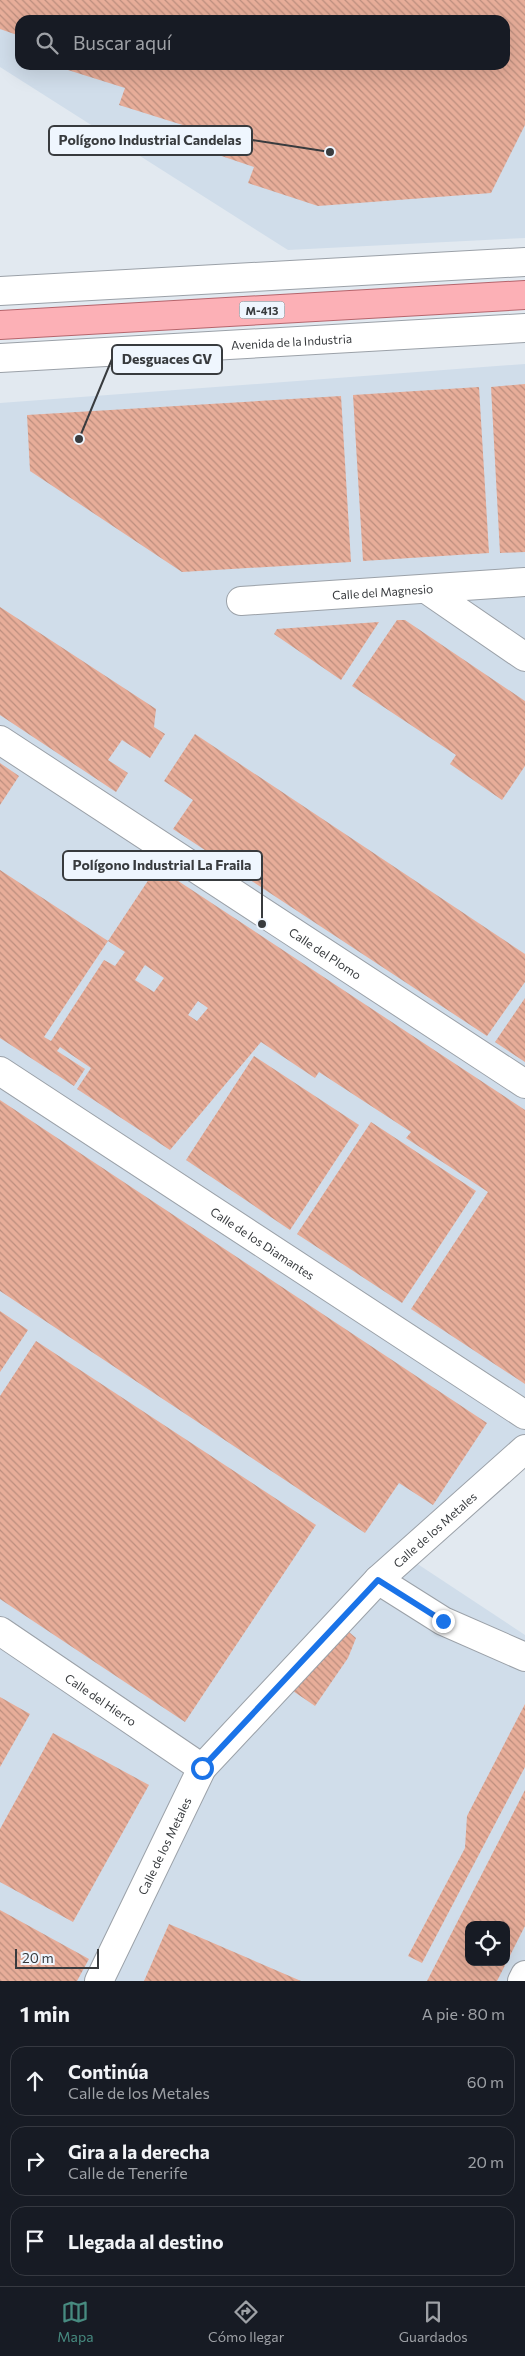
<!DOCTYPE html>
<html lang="es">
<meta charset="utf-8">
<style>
:root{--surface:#171b24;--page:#242831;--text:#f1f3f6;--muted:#9ea1a6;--line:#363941;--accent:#478b80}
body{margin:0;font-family:Commissioner,sans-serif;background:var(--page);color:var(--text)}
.controls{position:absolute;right:15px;bottom:15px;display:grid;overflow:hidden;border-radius:10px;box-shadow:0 5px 20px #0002}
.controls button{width:45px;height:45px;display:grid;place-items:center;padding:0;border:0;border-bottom:1px solid var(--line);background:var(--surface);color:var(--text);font:25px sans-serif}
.scale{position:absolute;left:15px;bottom:12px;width:84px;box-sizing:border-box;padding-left:5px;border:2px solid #383b3e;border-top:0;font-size:14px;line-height:18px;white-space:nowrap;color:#383b3e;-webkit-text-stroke:4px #eff6fe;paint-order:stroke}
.stop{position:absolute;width:15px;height:15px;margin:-11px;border:4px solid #1a73e8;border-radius:50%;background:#fff}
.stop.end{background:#1a73e8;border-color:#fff;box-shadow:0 1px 5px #0008}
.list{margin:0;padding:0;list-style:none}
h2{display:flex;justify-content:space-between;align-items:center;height:65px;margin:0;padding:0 20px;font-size:21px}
h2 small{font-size:16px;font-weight:400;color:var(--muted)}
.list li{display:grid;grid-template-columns:32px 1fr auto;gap:15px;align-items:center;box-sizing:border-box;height:70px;margin:0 10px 10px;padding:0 10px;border:1px solid var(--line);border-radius:15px}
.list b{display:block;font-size:19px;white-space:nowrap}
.list p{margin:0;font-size:16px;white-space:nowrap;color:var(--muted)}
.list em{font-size:16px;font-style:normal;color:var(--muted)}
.icon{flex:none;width:28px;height:28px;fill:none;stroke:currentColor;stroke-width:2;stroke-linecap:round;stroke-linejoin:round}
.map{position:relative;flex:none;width:525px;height:1981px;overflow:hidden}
.search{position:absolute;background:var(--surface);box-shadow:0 5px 20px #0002;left:15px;right:15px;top:15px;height:55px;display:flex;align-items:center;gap:12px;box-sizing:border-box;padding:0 18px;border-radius:15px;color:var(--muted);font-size:19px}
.sheet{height:305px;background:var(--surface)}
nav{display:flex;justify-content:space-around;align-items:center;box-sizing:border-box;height:70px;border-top:1px solid var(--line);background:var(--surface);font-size:14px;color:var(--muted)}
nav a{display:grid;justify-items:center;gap:2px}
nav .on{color:var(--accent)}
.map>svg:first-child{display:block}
</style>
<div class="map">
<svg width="525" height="1981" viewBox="0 0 525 1981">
<defs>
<pattern id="building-back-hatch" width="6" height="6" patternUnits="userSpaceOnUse" patternTransform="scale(1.25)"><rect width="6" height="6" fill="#e7ad99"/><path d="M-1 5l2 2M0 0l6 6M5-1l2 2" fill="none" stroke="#bc8e7e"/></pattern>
</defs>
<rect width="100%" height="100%" fill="#e2e9f0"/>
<path fill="#d0ddea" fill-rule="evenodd" d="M0 0H525V238L288 250 0 67ZM20 20H505V65H20Z
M525 364V1446L410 1559 525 1635V1981H0V403ZM469 1925H506V1962H469Z"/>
<path fill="url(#building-back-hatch)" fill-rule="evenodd" d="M0 0H525V125L491 193 318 206 248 183 254 167 183 143 189 127 119 105 125 88 52 65H505V20H20V36L0 29Z
M525 384V552L500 553 491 387Z
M479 387 489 553 363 561 353 395Z
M341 396 351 562 182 572 30 471 27 415Z
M0 607 156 709 154 727 165 734 150 758 122 740 108 760 128 773 116 792 0 715Z
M397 620H405L525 701V766L502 800 450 764 456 755 352 686Z
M379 622 341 680 274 634 277 629Z
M195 734 525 954V982L487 1036 173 829 193 800 164 781Z
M0 763 19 776 0 805Z
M157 867 525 1110V1384L411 1309 488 1192 406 1138 411 1132 319 1072 315 1078 261 1042 170 1150 77 1089 91 1068 60 1047 57 1051 85 1069 74 1086 0 1038V870L108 941 44 1037 51 1041 104 960 115 966 125 952 108 941ZM145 965 164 978 154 992 135 980ZM198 1001 208 1008 197 1021 188 1015Z
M525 998V1062L495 1042Z
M254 1056 359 1125 290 1230 186 1160Z
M0 1100 487 1423 433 1505 399 1483 365 1533 0 1291Z
M371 1122 476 1191 402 1303 297 1234Z
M0 1311 28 1330 0 1372Z
M36 1341 316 1525 185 1722 0 1599V1396Z
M349 1632 356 1638 348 1658 315 1706 293 1691Z
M0 1697 30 1714 0 1767Z
M525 1704V1767L422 1963 408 1956 465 1848 467 1816Z
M53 1733 149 1785 73 1922 0 1882V1829Z
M525 1790V1926L497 1981H427ZM469 1925H506V1962H469Z
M0 1910 89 1959 77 1981H0Z
M169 1924 301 1981H144Z"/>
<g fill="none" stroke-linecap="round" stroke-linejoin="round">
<g stroke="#9ba1a8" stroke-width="30">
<g id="minor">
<path d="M0 291 525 262"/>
<path id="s1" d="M0 358 525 328"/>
<path d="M426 589 525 657"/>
<path id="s2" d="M241 601 525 582"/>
<path id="s3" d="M0 740 525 1084"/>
<path id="s4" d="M0 1071 525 1415"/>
<path d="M378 1580 443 1621 525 1657"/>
<path id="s5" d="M0 1631 202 1768"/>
<path id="s6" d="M99 1981 202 1768 378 1580 525 1449"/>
<path d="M522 1981 525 1975"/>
</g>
</g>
<g stroke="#b6656c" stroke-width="30">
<path id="primary" d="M0 325 525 295"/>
</g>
<use href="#minor" stroke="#fff" stroke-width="28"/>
<use href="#primary" stroke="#fcb0b6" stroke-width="28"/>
</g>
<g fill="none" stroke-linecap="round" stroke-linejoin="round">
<path stroke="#1a73e8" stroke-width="6" d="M202 1768 378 1580 443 1621"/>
</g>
<g text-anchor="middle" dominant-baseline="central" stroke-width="4" stroke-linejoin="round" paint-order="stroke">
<rect fill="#eff6fe" stroke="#6f7378" stroke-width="1" x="239.5" y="301.5" width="45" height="17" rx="4"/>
<g font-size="11" font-weight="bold" fill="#383b3e">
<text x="262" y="310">M-413</text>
</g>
<g font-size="12" fill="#383b3e" stroke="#eff6fe">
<text stroke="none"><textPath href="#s1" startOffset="292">Avenida de la Industria</textPath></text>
<text stroke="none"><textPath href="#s2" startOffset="142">Calle del Magnesio</textPath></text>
<text stroke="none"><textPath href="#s3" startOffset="389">Calle del Plomo</textPath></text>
<text stroke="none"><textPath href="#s4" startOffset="314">Calle de los Diamantes</textPath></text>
<text stroke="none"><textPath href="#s6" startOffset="570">Calle de los Metales</textPath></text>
<text stroke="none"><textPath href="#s5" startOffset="122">Calle del Hierro</textPath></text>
<text stroke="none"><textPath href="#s6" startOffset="150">Calle de los Metales</textPath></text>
</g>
</g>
<path fill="none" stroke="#383b3e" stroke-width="2" d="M330 152L252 140M79 439L112 359M262 924L262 865"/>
<g fill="#383b3e" stroke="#eff6fe" stroke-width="2">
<circle cx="330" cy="152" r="5"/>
<circle cx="79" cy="439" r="5"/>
<circle cx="262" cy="924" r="5"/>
</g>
<g fill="#eff6fe" stroke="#383b3e" stroke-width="2">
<rect x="49" y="126" width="203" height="29" rx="5"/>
<rect x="112" y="345" width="110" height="29" rx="5"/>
<rect x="63" y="851" width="199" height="29" rx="5"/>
</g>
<g font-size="14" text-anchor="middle" font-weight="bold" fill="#383b3e">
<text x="150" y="145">Polígono Industrial Candelas</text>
<text x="167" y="364">Desguaces GV</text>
<text x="162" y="870">Polígono Industrial La Fraila</text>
</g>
</svg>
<div class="controls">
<button><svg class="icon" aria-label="locate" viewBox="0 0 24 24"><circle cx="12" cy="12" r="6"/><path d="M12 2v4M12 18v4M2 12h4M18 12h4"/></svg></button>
</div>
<div class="scale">20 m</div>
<div class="stop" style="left:202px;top:1768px"></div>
<div class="stop end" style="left:443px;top:1621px"></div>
<div class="search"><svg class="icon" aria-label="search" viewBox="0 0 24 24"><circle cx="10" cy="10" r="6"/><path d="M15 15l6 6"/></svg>Buscar aquí</div>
</div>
<section class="sheet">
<h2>1 min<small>A pie · 80 m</small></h2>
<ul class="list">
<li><svg class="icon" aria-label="ahead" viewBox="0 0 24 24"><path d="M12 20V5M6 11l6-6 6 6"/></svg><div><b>Continúa</b><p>Calle de los Metales</p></div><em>60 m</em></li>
<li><svg class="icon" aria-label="right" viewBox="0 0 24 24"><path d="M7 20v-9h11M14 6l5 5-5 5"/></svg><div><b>Gira a la derecha</b><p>Calle de Tenerife</p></div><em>20 m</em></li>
<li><svg class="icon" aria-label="arrive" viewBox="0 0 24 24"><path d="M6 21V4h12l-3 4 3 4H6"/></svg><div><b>Llegada al destino</b></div></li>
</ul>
</section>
<nav>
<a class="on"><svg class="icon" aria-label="map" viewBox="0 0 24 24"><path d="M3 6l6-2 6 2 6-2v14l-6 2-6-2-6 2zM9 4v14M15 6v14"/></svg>Mapa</a>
<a><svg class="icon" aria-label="directions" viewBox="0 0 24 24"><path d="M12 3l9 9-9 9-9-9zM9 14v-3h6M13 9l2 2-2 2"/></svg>Cómo llegar</a>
<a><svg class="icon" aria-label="saved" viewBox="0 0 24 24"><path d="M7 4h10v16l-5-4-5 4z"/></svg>Guardados</a>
</nav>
